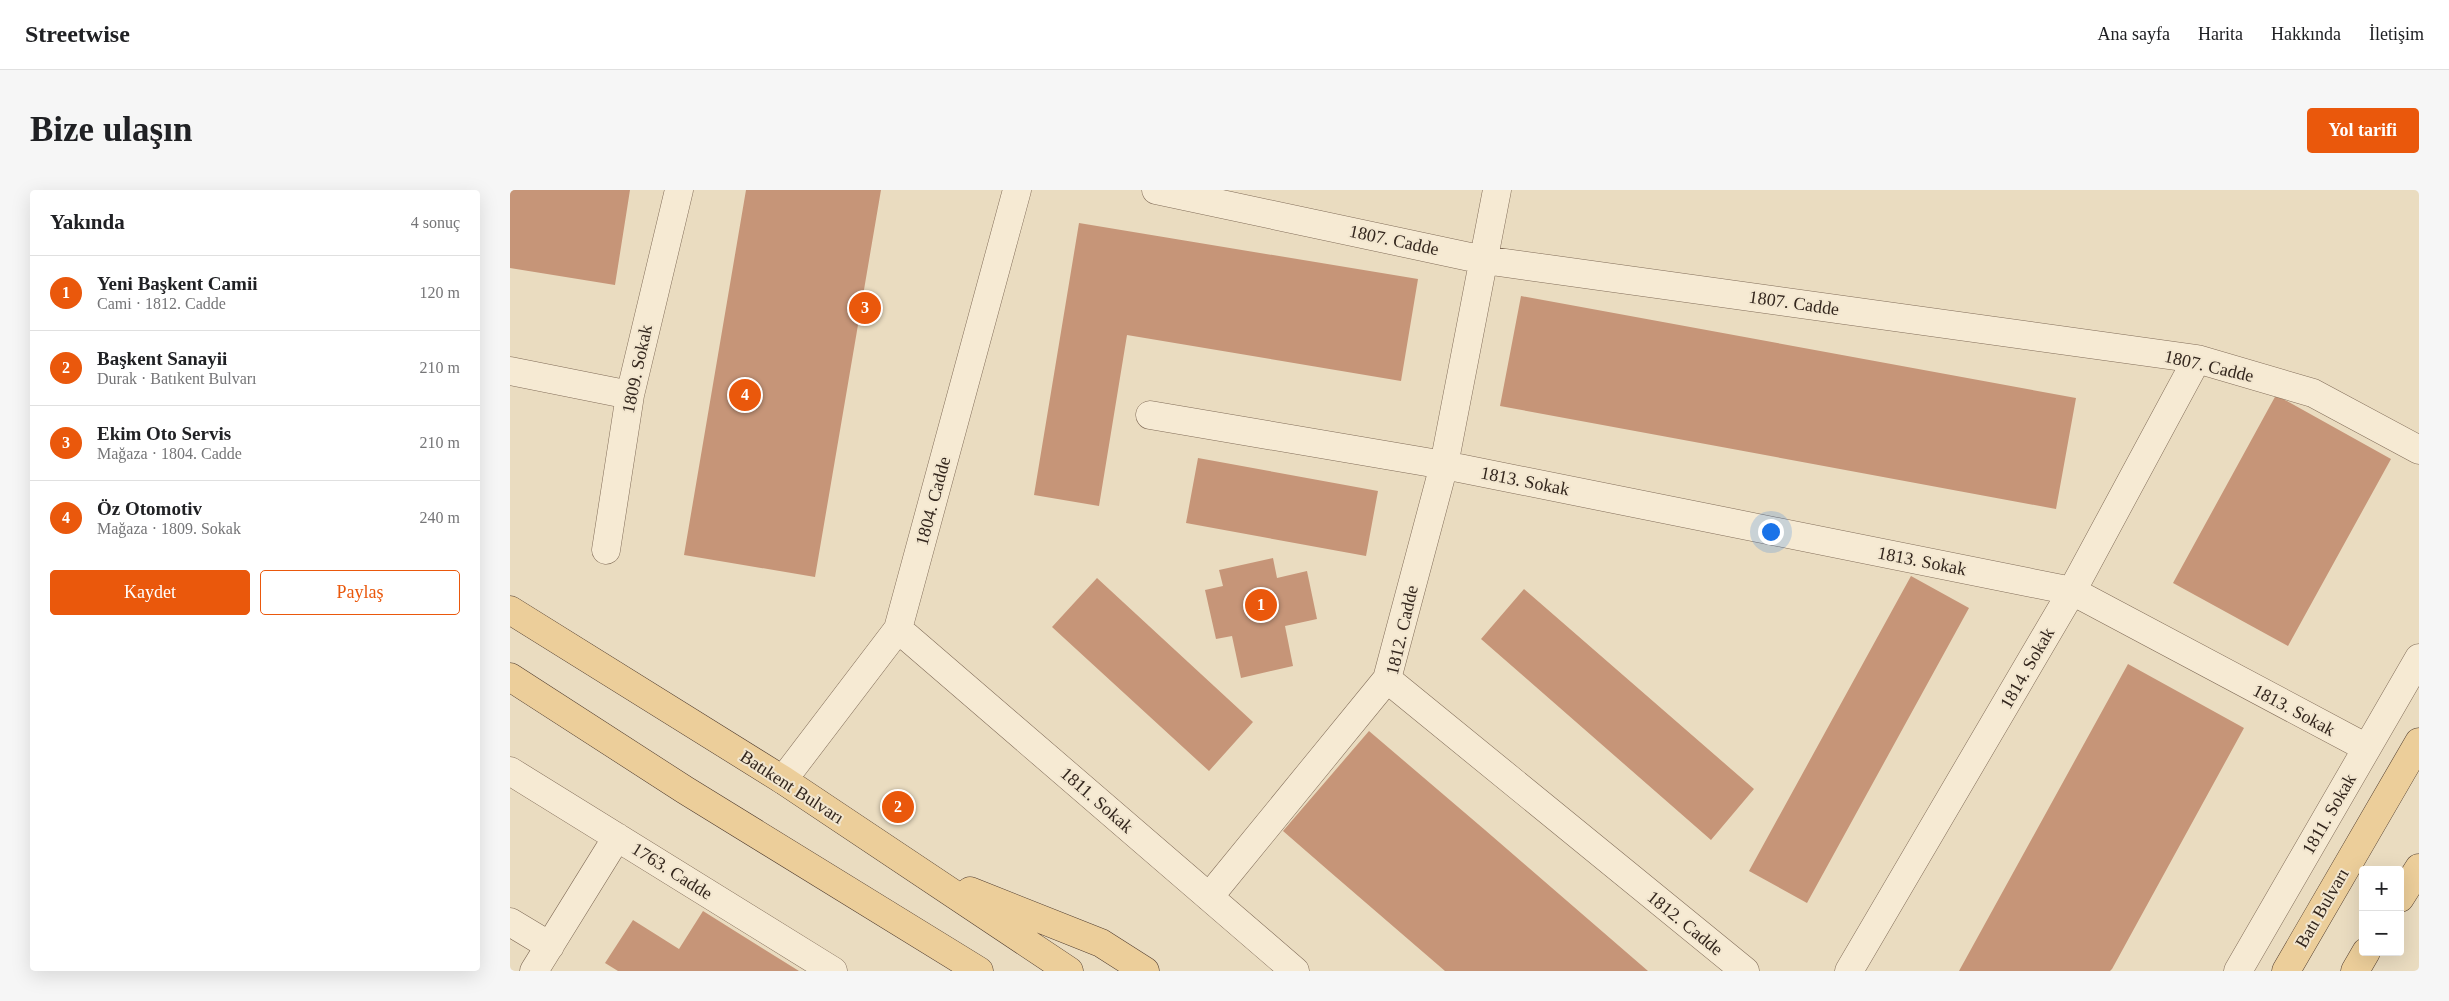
<!DOCTYPE html>
<html lang="tr">
<meta charset="utf-8">
<style>
:root{--surface:#fff;--page:#f6f6f6;--text:#202124;--muted:#757577;--line:#e0e0e0;--accent:#ea580c}
body{margin:0;font-family:"Times New Roman",serif;background:var(--page);color:var(--text)}
.controls{position:absolute;right:15px;bottom:15px;display:grid;overflow:hidden;border-radius:5px;box-shadow:0 5px 20px #0002}
.controls button{width:45px;height:45px;display:grid;place-items:center;padding:0;border:0;border-bottom:1px solid var(--line);background:var(--surface);color:var(--text);font:25px sans-serif}
.you{position:absolute;left:1260px;top:341px;width:18px;height:18px;margin:-12px;border:4px solid #fff;border-radius:50%;background:#1a73e8;box-shadow:0 0 0 8px #1a73e833}
.badge{display:grid;place-items:center;width:32px;height:32px;border-radius:50%;background:var(--accent);color:#fff;font-size:16px;font-weight:700}
.pin{position:absolute;translate:-50% -50%;border:2px solid #fff;box-shadow:0 1px 5px #0006}
.list{margin:0;padding:0;list-style:none}
h2{display:flex;justify-content:space-between;align-items:center;height:65px;margin:0;padding:0 20px;font-size:21px}
h2 small{font-size:16px;font-weight:400;color:var(--muted)}
.list li{display:grid;grid-template-columns:32px 1fr auto;gap:15px;align-items:center;box-sizing:border-box;height:75px;padding:0 20px;border-top:1px solid var(--line)}
.list b{display:block;font-size:19px;white-space:nowrap}
.list p{margin:0;font-size:16px;white-space:nowrap;color:var(--muted)}
.list em{font-size:16px;font-style:normal;color:var(--muted)}
.actions{display:flex;gap:10px;padding:15px 20px}
.actions a{flex:1;padding:11px 0;border:1px solid var(--accent);border-radius:5px;text-align:center;font-size:18px;color:var(--accent)}
.actions .main{background:var(--accent);color:#fff}
.map{position:relative;flex:none;width:1909px;height:781px;overflow:hidden;border-radius:5px}
header{display:flex;align-items:center;gap:30px;box-sizing:border-box;height:70px;padding:0 25px;background:var(--surface);border-bottom:1px solid var(--line)}
header strong{font-size:24px}
nav{display:flex;gap:28px;margin-inline-start:auto;font-size:18px}
.intro{display:flex;align-items:center;justify-content:space-between;box-sizing:border-box;height:120px;padding:0 30px}
h1{margin:0;font-size:35px}
.button{padding:12px 22px;border-radius:5px;background:var(--accent);color:#fff;font-size:18px;font-weight:700}
main{display:flex;gap:30px;padding:0 30px}
aside{flex:1;background:var(--surface);border-radius:5px;box-shadow:0 5px 20px #0002}
.map>svg:first-child{display:block}
</style>
<header>
<strong>Streetwise</strong>
<nav><a>Ana sayfa</a><a>Harita</a><a>Hakkında</a><a>İletişim</a></nav>
</header>
<div class="intro"><h1>Bize ulaşın</h1><a class="button">Yol tarifi</a></div>
<main>
<aside>
<h2>Yakında<small>4 sonuç</small></h2>
<ul class="list">
<li><span class="badge">1</span><div><b>Yeni Başkent Camii</b><p>Cami · 1812. Cadde</p></div><em>120 m</em></li>
<li><span class="badge">2</span><div><b>Başkent Sanayii</b><p>Durak · Batıkent Bulvarı</p></div><em>210 m</em></li>
<li><span class="badge">3</span><div><b>Ekim Oto Servis</b><p>Mağaza · 1804. Cadde</p></div><em>210 m</em></li>
<li><span class="badge">4</span><div><b>Öz Otomotiv</b><p>Mağaza · 1809. Sokak</p></div><em>240 m</em></li>
</ul>
<div class="actions"><a class="main">Kaydet</a><a>Paylaş</a></div>
</aside>
<div class="map">
<svg width="1909" height="781" viewBox="0 0 1909 781">
<rect width="100%" height="100%" fill="#eadcc0"/>
<path fill="#c69578" d="M0 0H120L105 95 0 78Z
M236 0H371L305 387 174 365Z
M569 33 908 89 891 191 617 145 589 316 524 305Z
M1011 106 1566 208 1546 319 990 216Z
M1766 205 1881 269 1778 456 1663 393Z
M688 268 868 301 856 366 676 333Z
M763 368 767 388 797 381 807 429 775 436 783 476 731 488 722 446 706 449 695 400 713 396 709 380Z
M1401 386 1459 418 1297 713 1239 681Z
M587 388 743 532 699 581 542 437Z
M1014 399 1244 599 1201 650 971 449Z
M1618 474 1734 538 1602 779 1600 781H1449Z
M859 541 975 640 1138 781H935L819 681 773 641Z
M193 721 289 781H108L95 773 123 730 169 759Z"/>
<g fill="none" stroke-linecap="round" stroke-linejoin="round">
<g stroke="#826d59" stroke-width="29">
<path id="street" d="M646 0 974 70 1687 169 1803 203 1909 260
M987 0 934 275 877 489 1235 781
M0 181 120 205
M640 225 934 275 1562 401 1857 558
M96 360 120 205 169 0
M388 439 785 781
M0 581 323 781
M273 590 388 439 507 0
M699 707 877 489
M0 732 40 756
M24 781 107 647
M1339 781 1562 401 1687 169
M1728 781 1909 468"/>
</g>
<g stroke="#503c2e" stroke-width="29">
<path id="primary" d="M0 420 273 590 559 781
M0 487 175 600 469 781
M460 701 591 753 635 781
M1890 708 1909 678
M1776 781 1909 552
M1845 781 1856 762"/>
</g>
<use href="#street" stroke="#f6ead3" stroke-width="28"/>
<use href="#primary" stroke="#ecce9a" stroke-width="28"/>
</g>
<g text-anchor="middle" dominant-baseline="central" stroke-width="4" stroke-linejoin="round" paint-order="stroke">
<g font-size="18" fill="#33261d" stroke="#f2e6cf">
<text transform="translate(884 50) rotate(12)">1807. Cadde</text>
<text transform="translate(1284 113) rotate(8)">1807. Cadde</text>
<text transform="translate(1699 176) rotate(13)">1807. Cadde</text>
<text transform="translate(127 179) rotate(-78)">1809. Sokak</text>
<text transform="translate(1015 291) rotate(11)">1813. Sokak</text>
<text transform="translate(423 311) rotate(-75)">1804. Cadde</text>
<text transform="translate(1412 371) rotate(11)">1813. Sokak</text>
<text transform="translate(892 440) rotate(-77)">1812. Cadde</text>
<text transform="translate(1517 478) rotate(-60)">1814. Sokak</text>
<text transform="translate(1784 520) rotate(28)">1813. Sokak</text>
<text transform="translate(282 597) rotate(33)">Batıkent Bulvarı</text>
<text transform="translate(587 610) rotate(41)">1811. Sokak</text>
<text transform="translate(1819 624) rotate(-60)">1811. Sokak</text>
<text transform="translate(162 681) rotate(32)">1763. Cadde</text>
<text transform="translate(1812 718) rotate(-60)">Batı Bulvarı</text>
<text transform="translate(1175 733) rotate(39)">1812. Cadde</text>
</g>
</g>
</svg>
<div class="controls">
<button>+</button>
<button>−</button>
</div>
<div class="you"></div>
<div class="pin badge" style="left:751px;top:415px">1</div>
<div class="pin badge" style="left:388px;top:617px">2</div>
<div class="pin badge" style="left:355px;top:118px">3</div>
<div class="pin badge" style="left:235px;top:205px">4</div>
</div>
</main>
